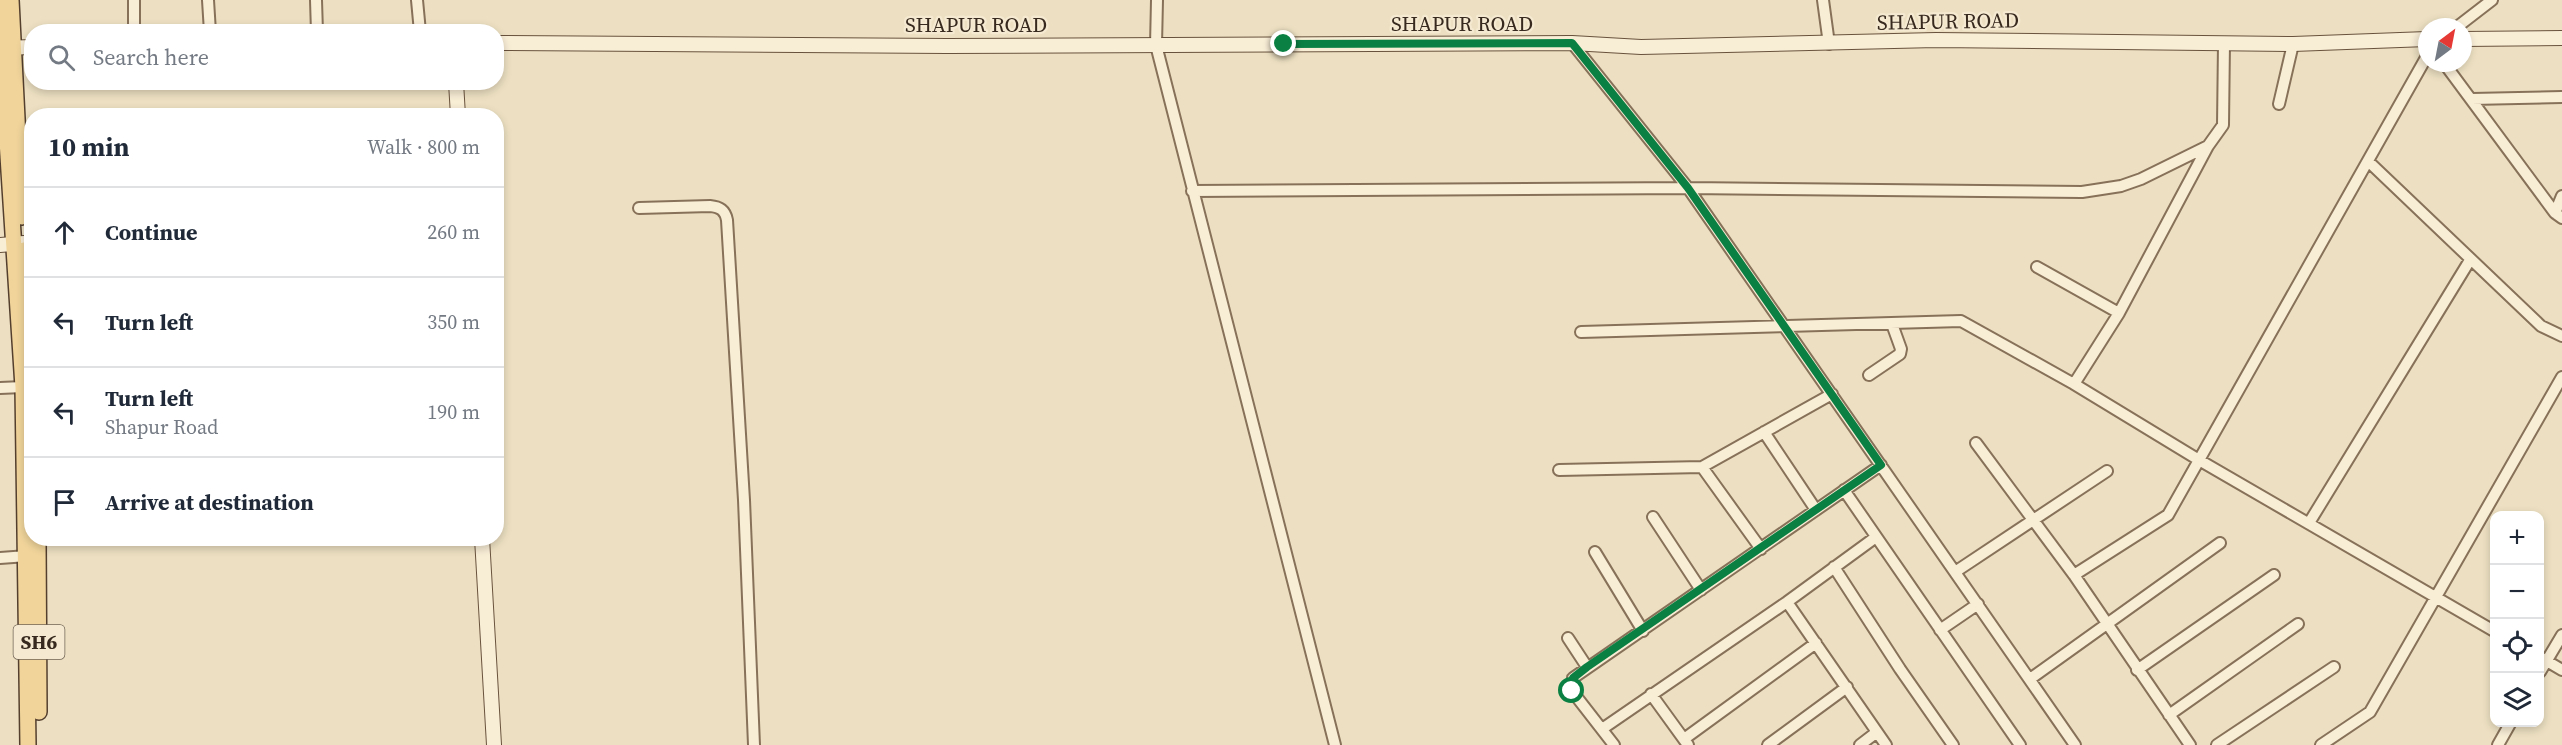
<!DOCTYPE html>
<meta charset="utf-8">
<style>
:root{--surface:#fff;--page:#f6f6f7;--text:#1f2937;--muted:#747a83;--line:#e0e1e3}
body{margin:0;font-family:"Source Serif 4",serif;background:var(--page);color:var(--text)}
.controls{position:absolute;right:18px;bottom:18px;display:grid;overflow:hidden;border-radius:12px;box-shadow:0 3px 9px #0003}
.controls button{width:54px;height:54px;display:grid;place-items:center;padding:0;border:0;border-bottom:2px solid var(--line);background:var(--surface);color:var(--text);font:30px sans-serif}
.compass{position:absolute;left:2418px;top:18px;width:54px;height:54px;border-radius:50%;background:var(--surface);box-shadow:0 3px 9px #0003;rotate:32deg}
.stop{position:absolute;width:18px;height:18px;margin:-14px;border:4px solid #0b8043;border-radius:50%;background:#fff}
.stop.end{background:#0b8043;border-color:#fff;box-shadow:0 2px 6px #0008}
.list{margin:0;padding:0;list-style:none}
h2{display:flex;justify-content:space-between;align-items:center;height:78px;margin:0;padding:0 24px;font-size:26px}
h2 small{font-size:20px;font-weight:400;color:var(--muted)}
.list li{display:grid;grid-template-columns:39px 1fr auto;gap:18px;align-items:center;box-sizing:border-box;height:90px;padding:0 24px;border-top:2px solid var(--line)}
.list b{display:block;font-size:22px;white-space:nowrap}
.list p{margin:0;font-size:20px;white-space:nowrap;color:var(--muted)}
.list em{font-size:20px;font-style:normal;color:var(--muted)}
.icon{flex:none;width:33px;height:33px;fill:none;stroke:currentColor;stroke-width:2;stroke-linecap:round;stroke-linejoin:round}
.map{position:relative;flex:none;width:2562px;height:745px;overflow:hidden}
.search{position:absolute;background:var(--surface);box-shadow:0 3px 9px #0003;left:24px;top:24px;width:480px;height:66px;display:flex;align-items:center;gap:15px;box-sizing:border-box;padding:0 21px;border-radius:24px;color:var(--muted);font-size:22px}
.panel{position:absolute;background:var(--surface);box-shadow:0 3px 9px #0003;left:24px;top:108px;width:480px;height:438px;border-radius:24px}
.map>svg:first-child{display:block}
</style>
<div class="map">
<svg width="2562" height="745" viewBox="0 0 2562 745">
<rect width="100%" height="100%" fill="#ede0c2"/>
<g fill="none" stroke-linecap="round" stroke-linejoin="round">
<g stroke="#877159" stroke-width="14">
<path id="street" d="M208 0 210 32
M316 0 317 32
M417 0 420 32
M1157 0 1156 45 1335 745
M1823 0 1829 44
M2457 27 2492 0
M134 32V0
M1572 43 1688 188 2075 745
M2444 63 2555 213
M2472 99 2562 97
M2279 104 2293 44
M2369 162 2541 326 2562 336
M1192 191 1688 188 2082 192 2121 186 2141 179 2208 146
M2562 196 2555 213 2562 218
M639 208 710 206C720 207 725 210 727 220L744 500 754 745
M2037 267 2119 313
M1581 332 1961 321 2074 384 2199 460 2494 631
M1869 375 1900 354 1901 349 1892 324
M2074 384 2119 313 2208 146 2223 125 2224 43
M0 388 23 387
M1764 432 1816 510
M1976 443 2074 575 2190 745
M1702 467 1761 549
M1559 470 1702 467 1832 394
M1844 490 2020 745
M1653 517 1701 590
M2309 523 2470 260
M1595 552 1643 631
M0 558 27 556
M1834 567 1900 669 1953 745
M1955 572 2107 471
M2074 575 2168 515 2427 56
M1787 602 1886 745
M1940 630 1978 604
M1568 638 1587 667
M2540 657 2562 670
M2137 670 2274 575
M2540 672 2562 635
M2030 679 2220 543
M1651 694 1688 745
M2169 715 2298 624
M1602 729 1787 602 1876 537
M1684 739 1816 643
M1614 745 1572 691 1573 678 1881 465
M1768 745 1847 687
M1860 745 1877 732
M2217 745 2334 667
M2321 745 2370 712 2562 377
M2498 745 2511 722"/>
</g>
<g stroke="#69523d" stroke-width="16">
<path id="secondary" d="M2463 39 2562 38
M496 43 947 46 1572 43 1641 47 1936 40 2293 44 2427 39
M3 48 32 47
M456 82 458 116
M0 245 24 243
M482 538 494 745"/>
</g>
<g stroke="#543f2e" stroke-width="18">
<path id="primary" d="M0 0 1 48 23 387 28 745
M11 0 22 217
M24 250 32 340
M38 538 39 712"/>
</g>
<use href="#street" stroke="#f8edd5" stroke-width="10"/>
<use href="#secondary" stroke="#f8edd5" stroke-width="14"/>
<use href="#primary" stroke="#f0d49a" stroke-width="15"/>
</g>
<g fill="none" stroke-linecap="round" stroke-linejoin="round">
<path stroke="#0b8043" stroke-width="8" d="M1284 44 1572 43 1688 188 1881 465 1587 667 1573 678 1572 691"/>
</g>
<g text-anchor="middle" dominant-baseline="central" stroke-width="4.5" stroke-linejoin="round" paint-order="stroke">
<rect fill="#f5ead1" stroke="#706354" stroke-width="1.5" x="13.5" y="625" width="51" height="34" rx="4.5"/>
<g font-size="20" font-weight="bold" fill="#37291e">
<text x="39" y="642">SH6</text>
</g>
<g font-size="21" fill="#37291e" stroke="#f5ead1">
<text transform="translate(1948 21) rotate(-1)">SHAPUR ROAD</text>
<text x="1462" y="23">SHAPUR ROAD</text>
<text x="976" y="24">SHAPUR ROAD</text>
</g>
</g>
</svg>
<div class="controls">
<button>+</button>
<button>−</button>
<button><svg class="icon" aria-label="locate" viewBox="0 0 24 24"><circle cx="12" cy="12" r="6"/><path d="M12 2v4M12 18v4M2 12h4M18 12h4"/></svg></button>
<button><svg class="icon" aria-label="layers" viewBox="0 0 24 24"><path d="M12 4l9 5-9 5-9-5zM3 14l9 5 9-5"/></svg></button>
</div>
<svg class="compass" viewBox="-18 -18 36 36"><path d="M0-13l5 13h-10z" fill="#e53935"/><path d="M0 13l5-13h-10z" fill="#747a83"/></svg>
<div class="stop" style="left:1572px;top:691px"></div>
<div class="stop end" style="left:1284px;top:44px"></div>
<div class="search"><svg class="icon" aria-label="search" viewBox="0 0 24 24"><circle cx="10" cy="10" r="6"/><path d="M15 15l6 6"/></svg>Search here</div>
<section class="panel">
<h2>10 min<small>Walk · 800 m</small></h2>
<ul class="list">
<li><svg class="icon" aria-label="ahead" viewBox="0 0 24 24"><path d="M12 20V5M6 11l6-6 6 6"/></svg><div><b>Continue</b></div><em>260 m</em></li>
<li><svg class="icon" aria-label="left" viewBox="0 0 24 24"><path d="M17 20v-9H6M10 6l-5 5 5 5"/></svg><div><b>Turn left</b></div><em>350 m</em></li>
<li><svg class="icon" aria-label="left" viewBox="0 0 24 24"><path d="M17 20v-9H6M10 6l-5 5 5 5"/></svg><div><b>Turn left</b><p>Shapur Road</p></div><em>190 m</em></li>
<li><svg class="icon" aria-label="arrive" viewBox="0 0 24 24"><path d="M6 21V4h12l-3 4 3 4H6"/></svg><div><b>Arrive at destination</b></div></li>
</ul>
</section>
</div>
